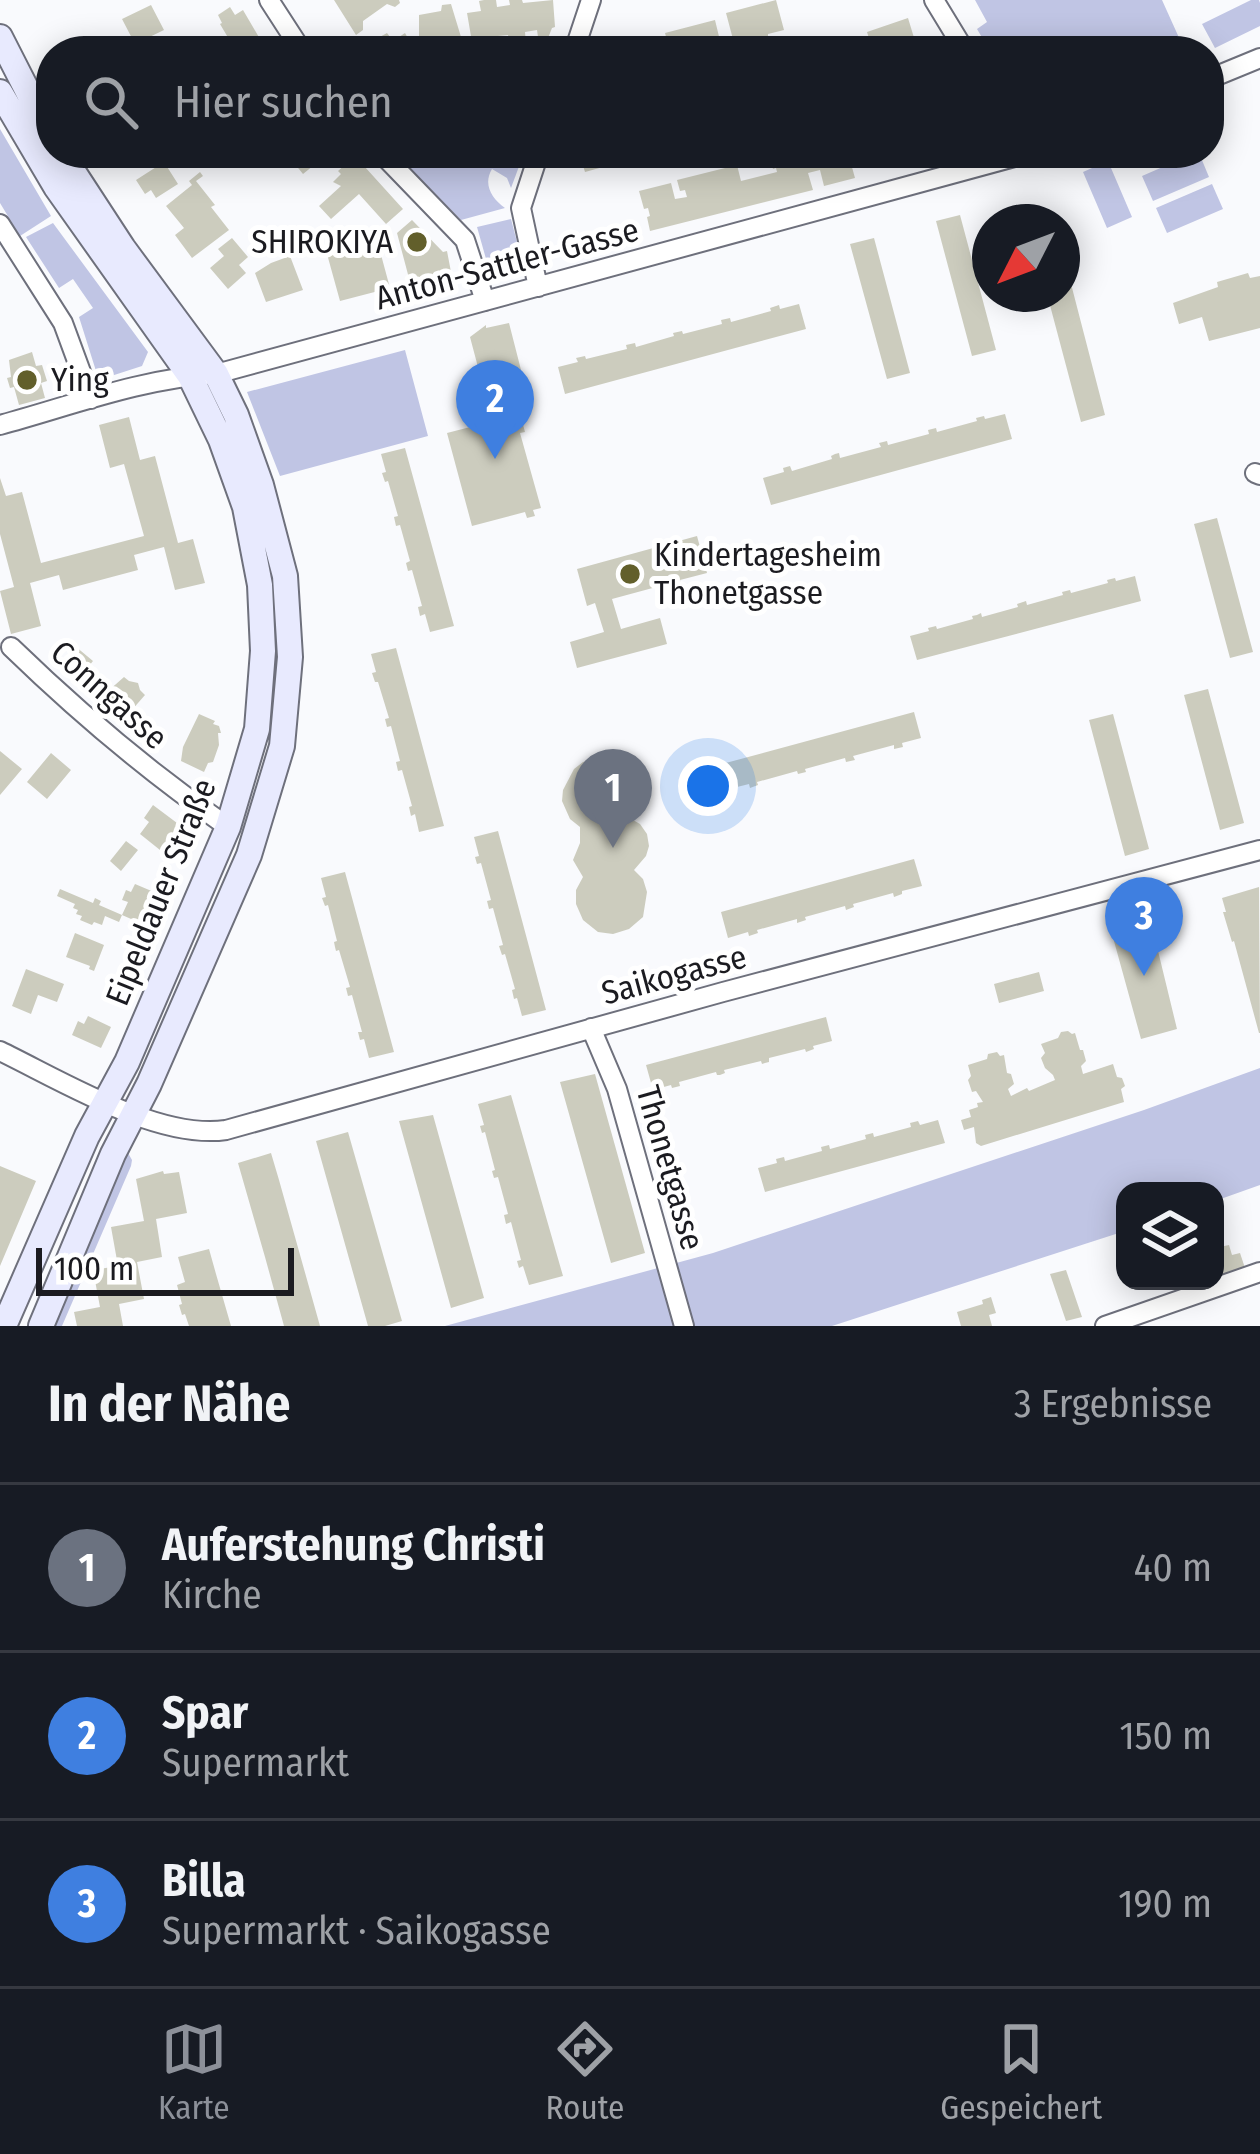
<!DOCTYPE html>
<html lang="de">
<meta charset="utf-8">
<style>
:root{--surface:#171b24;--page:#242831;--text:#f1f3f6;--muted:#9ea1a6;--line:#363941;--accent:#8c9099}
body{margin:0;font-family:"Fira Sans Condensed",sans-serif;background:var(--page);color:var(--text)}
.controls{position:absolute;right:36px;bottom:36px;display:grid;overflow:hidden;border-radius:24px;box-shadow:0 6px 30px #0003}
.controls button{width:108px;height:108px;display:grid;place-items:center;padding:0;border:0;border-bottom:3px solid var(--line);background:var(--surface);color:var(--text);font:60px sans-serif}
.compass{position:absolute;left:972px;top:204px;width:108px;height:108px;border-radius:50%;background:var(--surface);box-shadow:0 6px 30px #0003;rotate:228deg}
.scale{position:absolute;left:36px;bottom:30px;width:258px;box-sizing:border-box;padding-left:12px;border:6px solid #1b1b20;border-top:0;font-size:33px;line-height:42px;white-space:nowrap;color:#1b1b20;-webkit-text-stroke:9px #fff;paint-order:stroke}
.you{position:absolute;left:708px;top:786px;width:42px;height:42px;margin:-30px;border:9px solid #fff;border-radius:50%;background:#1a73e8;box-shadow:0 0 0 18px #1a73e833}
.badge{display:grid;place-items:center;width:78px;height:78px;border-radius:50%;background:var(--accent);color:#fff;font-size:39px;font-weight:700}
.pin{position:absolute;translate:-50% -99px;filter:drop-shadow(0 3px 6px #0008)}
.pin::after{content:'';position:absolute;top:63px;width:42px;height:36px;background:inherit;clip-path:polygon(0 0,100% 0,50% 100%)}
.list{margin:0;padding:0;list-style:none}
h2{display:flex;justify-content:space-between;align-items:center;height:156px;margin:0;padding:0 48px;font-size:51px}
h2 small{font-size:39px;font-weight:400;color:var(--muted)}
.list li{display:grid;grid-template-columns:78px 1fr auto;gap:36px;align-items:center;box-sizing:border-box;height:168px;padding:0 48px;border-top:3px solid var(--line)}
.list b{display:block;font-size:45px;white-space:nowrap}
.list p{margin:0;font-size:39px;white-space:nowrap;color:var(--muted)}
.list em{font-size:39px;font-style:normal;color:var(--muted)}
.icon{flex:none;width:66px;height:66px;fill:none;stroke:currentColor;stroke-width:2;stroke-linecap:round;stroke-linejoin:round}
.map{position:relative;flex:none;width:1260px;height:1326px;overflow:hidden}
.search{position:absolute;background:var(--surface);box-shadow:0 6px 30px #0003;left:36px;right:36px;top:36px;height:132px;display:flex;align-items:center;gap:30px;box-sizing:border-box;padding:0 42px;border-radius:48px;color:var(--muted);font-size:45px}
.sheet{height:660px;background:var(--surface)}
nav{display:flex;justify-content:space-around;align-items:center;box-sizing:border-box;height:168px;border-top:3px solid var(--line);background:var(--surface);font-size:33px;color:var(--muted)}
nav a{display:grid;justify-items:center;gap:6px}
nav .on{color:var(--accent)}
.map>svg:first-child{display:block}
</style>
<div class="map">
<svg width="1260" height="1326" viewBox="0 0 1260 1326">
<rect width="100%" height="100%" fill="#f9fafd"/>
<path fill="#c0c5e4" d="M975 0H1162L1185 51H990L977 29 987 22Z
M1251 0H1259L1260 3V26L1215 48 1202 24Z
M0 129 51 216 20 236 0 203Z
M420 153H524L511 188 507 178 492 169C483 184 491 198 505 208L461 220 405 163Z
M1195 153H1199L1209 177 1153 201 1142 176Z
M1108 161 1132 217 1107 228 1083 172Z
M1212 184 1223 209 1167 233 1156 208Z
M511 219 523 265 490 273 477 227Z
M53 223 148 352 142 366 108 377 96 371 79 317 93 308 73 279 59 288 26 237Z
M405 350 428 436 280 476 247 392Z
M1260 1068V1185L1215 1201V1191H1125V1231L832 1326H445L713 1253 1144 1110Z
M128 1153 132 1160 131 1166 62 1326H54Z"/>
<path fill="#ccccbe" fill-rule="evenodd" d="M334 0H399L400 3 395 7 387 4 363 21V30L356 35Z
M484 0H496L497 7 510 5 509 0H522L523 3 553 0 555 27 552 28 546 43 539 44 537 30 525 32 526 44 510 46 508 35 498 36 500 47 485 48 484 40 472 42 467 13 481 11 479 1Z
M776 0 784 30 768 34V36L734 43 726 13Z
M451 4 461 37 468 39V48L421 51 416 40 419 37V15L441 11 442 5Z
M151 5 164 30 135 44 122 19Z
M230 7 235 15 243 10 267 51H236L220 24 222 23 218 15Z
M908 18 915 41 921 39 923 45 909 50 907 45 887 51H873L867 32Z
M715 20 722 49 670 51 665 33Z
M387 33 393 41 405 33 415 51H378L384 48 378 38Z
M296 153H339L323 166 319 161 303 174 290 158Z
M579 153H650V154L585 172Z
M781 153H856L846 157V161L850 160 855 178 824 186 820 170 808 173 813 190 650 231 647 217 650 216 648 208 644 209 639 191 671 183 675 199 687 197 685 190 680 191 677 180 737 165 741 181 777 172 776 168 773 169 769 156Z
M355 156 403 209 386 224 359 194 331 219 319 206 341 186 333 182 341 174 338 171Z
M164 162 178 184 156 198 151 190 145 194 136 180Z
M200 172 203 176 196 181 215 205 211 207 229 230 192 258 175 235 184 228 166 206 192 185 189 181Z
M960 215 996 350 972 356 936 221Z
M412 220 443 252 447 251 451 272 410 282 397 233Z
M232 238 248 257 239 265 246 273 228 289 210 268 224 256 218 249Z
M874 238 910 373 887 379 850 244Z
M365 244 367 255 380 251 390 288 340 301 327 254Z
M290 256 303 290 266 302 255 273 271 263Z
M1248 273 1250 278 1260 276V328L1209 341 1202 317 1179 324 1173 303 1218 287 1217 282Z
M1070 280 1105 415 1081 422 1047 294H1062V282Z
M799 304 806 329 565 394 558 367 578 362 576 358 585 356 586 359 627 349 626 345 635 343 636 347 674 336 673 333 682 331 683 334 722 324 721 320 730 318 731 322 771 311 770 308 779 305 780 309Z
M509 323 531 409 515 414 517 422 522 421 525 432 520 433 541 508 533 510 535 516 527 518 525 512 472 526 447 433 478 425 464 376 479 371 470 337 486 325V328Z
M32 352 36 366 42 365 47 381 41 383 45 398 19 405 14 387 10 388 7 378 11 377 9 360Z
M1005 414 1012 439 771 505 763 478 784 472 783 468 790 466 792 471 832 459 831 456 835 454 839 453 840 458 881 447 879 443 887 441 888 445 929 434 928 430 936 428 937 432 977 421 976 418 984 416 985 419Z
M129 417 140 460 155 456 178 543 193 539 205 583 175 590 164 547 134 555 138 570 63 590 59 575 30 583 41 626 11 634 0 591 14 587 0 534V478L6 496 22 492 41 563 144 536 124 464 110 468 99 425Z
M405 448 454 626 430 632 425 614 420 616 418 607 422 606 412 570 408 571 406 563 410 561 400 525 396 526 394 517 398 516 388 481 385 482 382 473 386 472 381 454Z
M1217 518 1253 652 1230 658 1194 524Z
M697 536 707 573 680 580 683 591 662 597 660 586 612 599 621 629 660 618 667 644 577 668 570 642 604 632 595 603 587 606 577 569Z
M1135 576 1141 601 917 660 910 636 929 631 928 628 936 626 937 629 973 619 972 616 977 615 981 613 982 617 1018 607 1017 604 1026 601 1027 605 1063 595 1062 592 1070 590 1071 593 1108 583 1107 580 1115 578 1116 581Z
M75 646 93 661 79 678 61 663Z
M396 648 444 826 419 832 415 814 411 816 409 807 412 806 402 770 398 771 396 762 400 761 391 726 387 727 385 719 389 718 378 682H375L372 673 376 672 371 654Z
M124 677 129 681 138 683 140 690 145 695 124 719 103 701 107 692Z
M1208 689 1244 823 1220 830 1184 695Z
M914 712 921 738 902 743 903 747 894 749V745L853 756 855 760 846 762 845 758 805 769 806 772 798 774 797 771 757 782 758 785 750 788 749 784 729 789 722 764Z
M199 714 215 721 213 724 219 726 221 733H218L219 745 213 762 208 763 204 772 181 761 183 747Z
M1113 714 1149 849 1125 856 1089 720Z
M0 751 22 769 0 795Z
M51 753 71 770 47 799 27 782Z
M595 759H606L618 765 626 774 634 795 626 816 640 824 647 834 649 846 646 856 634 870 643 879 647 892 643 917 629 929 613 934 598 932 583 920 576 904V890L583 877 573 860 580 843V827L570 819 562 801 563 790 574 769 583 762ZM597 780 605 781 614 792 613 800 605 809 595 810 584 802 583 792 586 785Z
M153 805 185 829 165 854 140 834 149 822 144 818Z
M498 831 546 1010 522 1016 517 998 514 999 512 990 515 989 505 954 502 955 499 946 503 945 493 908 489 909 487 901 491 900 481 863 477 864 475 857 479 856 474 837Z
M126 841 138 850 121 871 110 861Z
M914 859 922 886 902 891V894L894 897 893 893 853 904 854 907 846 910 845 906 805 917 806 920 797 923V919L757 930 758 933 749 936 748 932 728 938 721 912Z
M345 872 394 1052 369 1058 364 1039 360 1040 358 1032H362L352 995 348 996 346 988 350 987 339 950 336 951 335 947 334 942 337 941 328 905 325 906 322 898 326 897 321 878Z
M135 884 168 898 154 929 122 915 128 902 122 900 126 890 131 892Z
M1259 887 1260 1033H1259L1234 941 1232 942 1223 912H1226L1222 898Z
M60 889 93 903 95 898 101 901 99 905 122 915 119 922 105 916 102 925 94 922 92 925 80 920 82 916 76 914 78 910 73 908 75 904 57 896Z
M1139 908 1154 918 1151 922 1177 1029 1141 1039 1109 923 1136 915Z
M75 933 104 945 94 971 89 969 90 966 66 957Z
M26 969 64 984 57 1002 38 995 31 1014 12 1006Z
M1039 972 1044 991 999 1003 994 984Z
M88 1016 111 1027 101 1048 72 1035 78 1021 84 1024Z
M826 1017 832 1041 813 1046 814 1049 806 1052 805 1049 769 1058V1062L765 1063 762 1064 761 1061 724 1070 725 1073 720 1075H717L716 1072 679 1082 680 1086 672 1088 671 1085 653 1090 646 1065Z
M1068 1031 1072 1034 1075 1033 1080 1050H1083L1086 1061 1081 1066 1083 1074 1113 1064 1117 1077 1122 1078 1125 1086 1121 1089 1124 1102 981 1146 976 1143 974 1127 964 1130 961 1120 971 1117 969 1110 978 1107 977 1103 983 1102 976 1091 972 1092 968 1080 971 1076 968 1065 987 1059 988 1054 997 1052 1000 1056 1004 1055 1007 1073 1011 1074 1014 1084 1008 1089 1011 1096 1027 1088 1029 1091 1055 1080 1053 1075 1045 1068 1041 1058 1045 1053 1041 1044 1058 1038 1061 1032Z
M595 1074 645 1253 611 1263 560 1082Z
M511 1095 563 1276 529 1285 523 1266 519 1268 517 1261 521 1260 511 1222 506 1224 504 1215 508 1214 498 1177 494 1178 492 1171 495 1170 485 1132 482 1133 480 1126 484 1125 478 1104Z
M433 1115 484 1298 451 1308 399 1121Z
M938 1120 945 1143 765 1192 758 1168 777 1163 776 1159 784 1157 785 1161 822 1151 821 1147 829 1145 830 1149 866 1139 865 1135 873 1133 874 1137 911 1127 910 1123 918 1121 920 1125Z
M348 1132 402 1321 385 1326H368L316 1141Z
M271 1153 279 1180 320 1326H284L265 1257 238 1163Z
M0 1166 36 1181 0 1266Z
M163 1171 164 1174 179 1172 187 1213 156 1219 162 1257 137 1262 144 1299 119 1304 123 1326H77L74 1312 100 1307 93 1270 118 1266 111 1227 144 1221 136 1179Z
M1229 1245 1232 1255 1240 1253 1245 1268 1218 1276 1215 1248Z
M209 1249 216 1274 231 1326H189L185 1314 182 1315 179 1305 182 1304 177 1285 185 1282 178 1257Z
M1066 1270 1082 1317 1066 1321 1050 1274Z
M991 1297 996 1313 989 1315 992 1326H961L957 1312 983 1304 982 1300Z"/>
<g fill="none" stroke-linecap="round" stroke-linejoin="round">
<g stroke="#6e707c" stroke-width="22">
<path id="minor" d="M269 0 302 51
M934 0 965 51
M574 51 591 0
M1209 79 1260 58
M381 153 465 240 485 301
M0 224 63 323 91 399
M538 287 521 208 539 153
M0 425C70 406 143 378 216 374L1029 153
M1255 473 1260 475
M11 647C79 713 150 773 228 827
M591 1028 617 1089 684 1326
M0 1051C62 1081 158 1140 226 1130L723 992 1260 850
M1105 1326 1260 1272"/>
</g>
<g stroke="#6e707c" stroke-width="28">
<path id="secondary" d="M0 37 51 137
M0 92 56 187 190 376 221 440 245 507 260 585 263 651 257 729 228 827 127 1062 87 1136 4 1326
M41 1326 113 1154 149 1084 249 855 282 746 290 657 285 576 261 485 236 415 216 374 123 248 61 153"/>
</g>
<use href="#minor" stroke="#fff" stroke-width="18"/>
<use href="#secondary" stroke="#e8eafe" stroke-width="24"/>
</g>
<g fill="#625f2b" stroke="#fff" stroke-width="4.5">
<circle cx="417" cy="242" r="12"/>
<circle cx="27" cy="380" r="12"/>
<circle cx="630" cy="574" r="12"/>
</g>
<g text-anchor="middle" dominant-baseline="central" stroke-width="10" stroke-linejoin="round" paint-order="stroke">
<g font-size="33" fill="#1b1b20" stroke="#fff" text-anchor="start">
<text x="393" y="242" text-anchor="end">SHIROKIYA</text>
<text x="51" y="380">Ying</text>
<text x="654" y="555">Kindertagesheim<tspan x="654" dy="38">Thonetgasse</tspan></text>
</g>
<g font-size="33" fill="#1b1b20" stroke="#fff">
<text transform="translate(507 264) rotate(-15)">Anton-Sattler-Gasse</text>
<text transform="translate(109 695) rotate(42)">Conngasse</text>
<text transform="translate(161 892) rotate(-68)">Eipeldauer Straße</text>
<text transform="translate(674 975) rotate(-15)">Saikogasse</text>
<text transform="translate(670 1168) rotate(74)">Thonetgasse</text>
</g>
</g>
</svg>
<div class="controls">
<button><svg class="icon" aria-label="layers" viewBox="0 0 24 24"><path d="M12 4l9 5-9 5-9-5zM3 14l9 5 9-5"/></svg></button>
</div>
<svg class="compass" viewBox="-18 -18 36 36"><path d="M0-13l5 13h-10z" fill="#e53935"/><path d="M0 13l5-13h-10z" fill="#9ea1a6"/></svg>
<div class="scale">100 m</div>
<div class="you"></div>
<div class="pin badge" style="left:613px;top:848px;background:#6b7280">1</div>
<div class="pin badge" style="left:495px;top:459px;background:#3f7fe0">2</div>
<div class="pin badge" style="left:1144px;top:976px;background:#3f7fe0">3</div>
<div class="search"><svg class="icon" aria-label="search" viewBox="0 0 24 24"><circle cx="10" cy="10" r="6"/><path d="M15 15l6 6"/></svg>Hier suchen</div>
</div>
<section class="sheet">
<h2>In der Nähe<small>3 Ergebnisse</small></h2>
<ul class="list">
<li><span class="badge" style="background:#6b7280">1</span><div><b>Auferstehung Christi</b><p>Kirche</p></div><em>40 m</em></li>
<li><span class="badge" style="background:#3f7fe0">2</span><div><b>Spar</b><p>Supermarkt</p></div><em>150 m</em></li>
<li><span class="badge" style="background:#3f7fe0">3</span><div><b>Billa</b><p>Supermarkt · Saikogasse</p></div><em>190 m</em></li>
</ul>
</section>
<nav>
<a class="on"><svg class="icon" aria-label="map" viewBox="0 0 24 24"><path d="M3 6l6-2 6 2 6-2v14l-6 2-6-2-6 2zM9 4v14M15 6v14"/></svg>Karte</a>
<a><svg class="icon" aria-label="directions" viewBox="0 0 24 24"><path d="M12 3l9 9-9 9-9-9zM9 14v-3h6M13 9l2 2-2 2"/></svg>Route</a>
<a><svg class="icon" aria-label="saved" viewBox="0 0 24 24"><path d="M7 4h10v16l-5-4-5 4z"/></svg>Gespeichert</a>
</nav>
